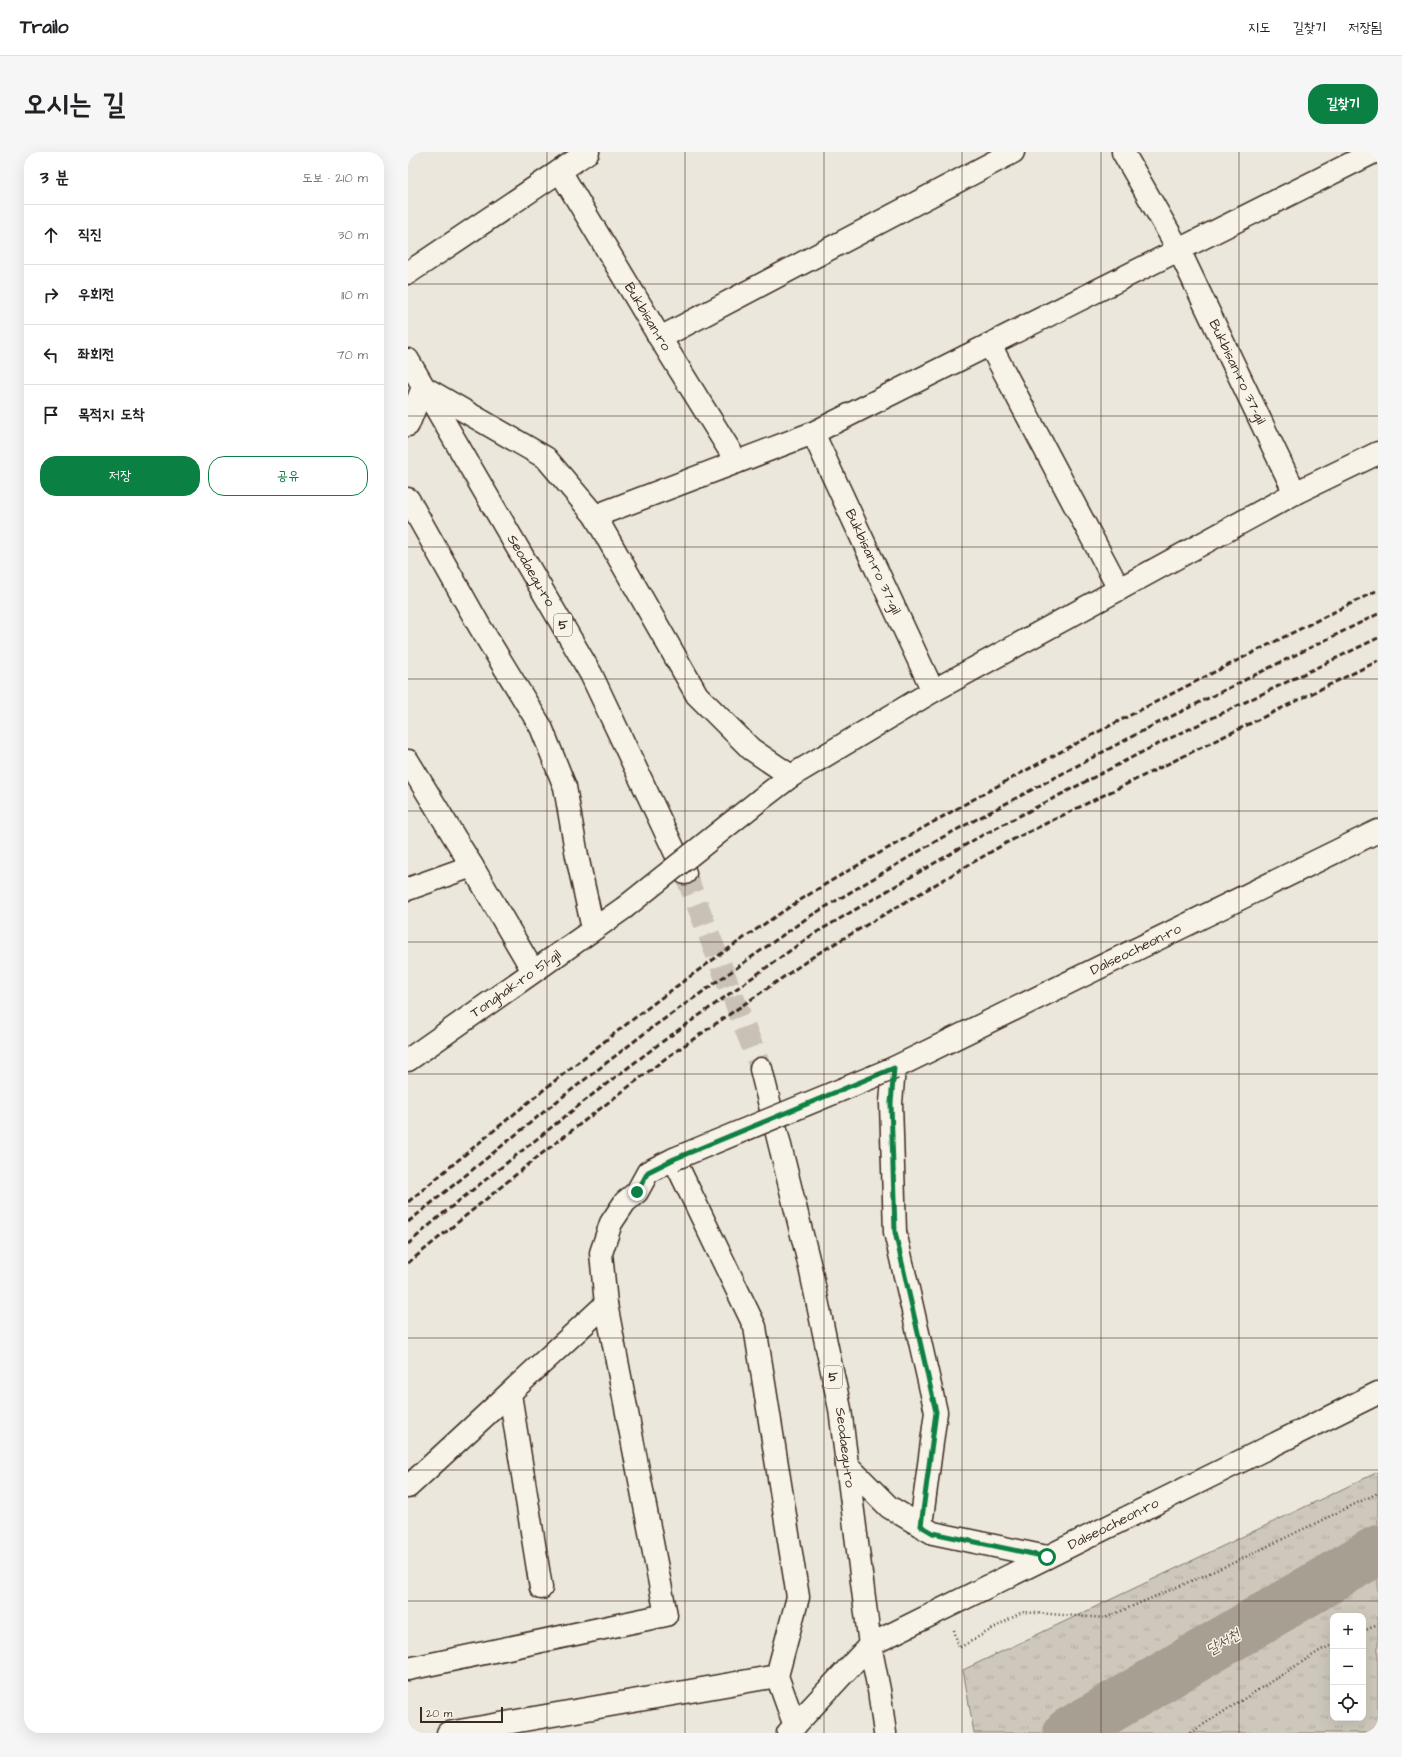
<!DOCTYPE html>
<html lang="ko">
<meta charset="utf-8">
<style>
:root{--surface:#fff;--page:#f6f6f6;--text:#202124;--muted:#757577;--line:#e0e0e0;--accent:#0b8043}
body{margin:0;font-family:"Architects Daughter","Poor Story",sans-serif;background:var(--page);color:var(--text)}
.controls{position:absolute;right:12px;bottom:12px;display:grid;overflow:hidden;border-radius:8px;box-shadow:0 4px 16px #0002}
.controls button{width:36px;height:36px;display:grid;place-items:center;padding:0;border:0;border-bottom:1px solid var(--line);background:var(--surface);color:var(--text);font:20px sans-serif}
.scale{position:absolute;left:12px;bottom:10px;width:83px;box-sizing:border-box;padding-left:4px;border:2px solid #3b2a1e;border-top:0;font-size:11px;line-height:14px;white-space:nowrap;color:#3b2a1e;-webkit-text-stroke:3px #f7f3e8;paint-order:stroke}
.stop{position:absolute;width:12px;height:12px;margin:-9px;border:3px solid #0b8043;border-radius:50%;background:#fff}
.stop.end{background:#0b8043;border-color:#fff;box-shadow:0 1px 4px #0008}
.list{margin:0;padding:0;list-style:none}
h2{display:flex;justify-content:space-between;align-items:center;height:52px;margin:0;padding:0 16px;font-size:17px}
h2 small{font-size:13px;font-weight:400;color:var(--muted)}
.list li{display:grid;grid-template-columns:26px 1fr auto;gap:12px;align-items:center;box-sizing:border-box;height:60px;padding:0 16px;border-top:1px solid var(--line)}
.list b{display:block;font-size:15px;white-space:nowrap}
.list em{font-size:13px;font-style:normal;color:var(--muted)}
.actions{display:flex;gap:8px;padding:12px 16px}
.actions a{flex:1;padding:9px 0;border:1px solid var(--accent);border-radius:16px;text-align:center;font-size:14px;color:var(--accent)}
.actions .main{background:var(--accent);color:#fff}
.icon{flex:none;width:22px;height:22px;fill:none;stroke:currentColor;stroke-width:2;stroke-linecap:round;stroke-linejoin:round}
.map{position:relative;flex:none;width:970px;height:1581px;overflow:hidden;border-radius:16px}
header{display:flex;align-items:center;gap:24px;box-sizing:border-box;height:56px;padding:0 20px;background:var(--surface);border-bottom:1px solid var(--line)}
header strong{font-size:19px}
nav{display:flex;gap:22px;margin-inline-start:auto;font-size:14px}
.intro{display:flex;align-items:center;justify-content:space-between;box-sizing:border-box;height:96px;padding:0 24px}
h1{margin:0;font-size:28px}
.button{padding:10px 18px;border-radius:16px;background:var(--accent);color:#fff;font-size:14px;font-weight:700}
main{display:flex;gap:24px;padding:0 24px}
aside{flex:1;background:var(--surface);border-radius:16px;box-shadow:0 4px 16px #0002}
.map>svg:first-child{display:block}
</style>
<header>
<strong>Trailo</strong>
<nav><a>지도</a><a>길찾기</a><a>저장됨</a></nav>
</header>
<div class="intro"><h1>오시는 길</h1><a class="button">길찾기</a></div>
<main>
<aside>
<h2>3 분<small>도보 · 210 m</small></h2>
<ul class="list">
<li><svg class="icon" aria-label="ahead" viewBox="0 0 24 24"><path d="M12 20V5M6 11l6-6 6 6"/></svg><div><b>직진</b></div><em>30 m</em></li>
<li><svg class="icon" aria-label="right" viewBox="0 0 24 24"><path d="M7 20v-9h11M14 6l5 5-5 5"/></svg><div><b>우회전</b></div><em>110 m</em></li>
<li><svg class="icon" aria-label="left" viewBox="0 0 24 24"><path d="M17 20v-9H6M10 6l-5 5 5 5"/></svg><div><b>좌회전</b></div><em>70 m</em></li>
<li><svg class="icon" aria-label="arrive" viewBox="0 0 24 24"><path d="M6 21V4h12l-3 4 3 4H6"/></svg><div><b>목적지 도착</b></div></li>
</ul>
<div class="actions"><a class="main">저장</a><a>공유</a></div>
</aside>
<div class="map">
<svg width="970" height="1581" viewBox="0 0 970 1581">
<defs>
<pattern id="park-tufts" width="24" height="20" patternUnits="userSpaceOnUse"><rect width="24" height="20" fill="#cec8bc"/><path d="M3 7l-1-3M5 7V3M7 7l1-3M15 17l-1-3M17 17v-4M19 17l1-3" fill="none" stroke="#b2aca1"/></pattern>
</defs>
<rect width="100%" height="100%" fill="#ece7dc"/>
<filter id="ink" filterUnits="userSpaceOnUse"><feTurbulence type="fractalNoise" baseFrequency=".025" numOctaves="2"/><feDisplacementMap in="SourceGraphic" scale="8" xChannelSelector="R" yChannelSelector="G"/><feConvolveMatrix kernelMatrix="1 2 1 2 8 2 1 2 1" color-interpolation-filters="sRGB"/></filter>
<g filter="url(#ink)">
<path fill="url(#park-tufts)" stroke="#84796d" fill-rule="evenodd" d="M970 1320V1581H566L555 1518ZM925 1464H955V1566H925Z"/>
<g fill="none" stroke-linecap="round" stroke-linejoin="round">
<path stroke="#a89f93" stroke-width="50" d="M660 1581 970 1398"/>
<path stroke="#c9c1b6" stroke-width="22" stroke-dasharray="22 11" stroke-linecap="butt" d="M277 721 353 917"/>
<g stroke="#3b2a1e" stroke-width="25">
<g id="minor">
<path id="s1" d="M715 0 771 98 887 341"/>
<path id="s2" d="M152 19 252 186 329 310"/>
<path d="M252 186 605 0"/>
<path d="M582 193 711 437"/>
<path d="M0 273 15 235 138 306 187 364 289 543 343 597 383 624"/>
<path id="s3" d="M405 281 525 539"/>
<path d="M0 347 72 475 133 575 157 635 169 704 185 777"/>
<path d="M187 364 405 281 966 0"/>
<path d="M0 609 64 714 125 819"/>
<path d="M353 647 383 624 525 539 887 341 970 301"/>
<path d="M0 737 64 714"/>
<path id="s4" d="M0 908 216 756"/>
<path d="M102 1242 133 1436"/>
<path d="M0 1335 198 1152 193 1101 203 1071 217 1050 229 1040 240 1020 266 1007 347 1175 390 1445 369 1524 387 1574"/>
<path id="s5" d="M513 1373 528 1260 487 1080 483 951 486 916 970 679"/>
<path d="M0 1517 258 1463 198 1152"/>
<path d="M40 1581 369 1524"/>
</g>
</g>
<g stroke="#3b2a1e" stroke-width="25">
<g id="secondary">
<path d="M0 121 180 0"/>
<path d="M439 1313 481 1355 525 1381 639 1405"/>
<path id="s6" d="M380 1581 462 1493 970 1241"/>
</g>
</g>
<g stroke="#3b2a1e" stroke-width="25">
<g id="primary">
<path id="s7" d="M0 208 183 522 277 721"/>
<path id="s8" d="M353 917 402 1115 432 1257 462 1493 471 1538 477 1581"/>
</g>
</g>
<path stroke="#3b2a1e" stroke-width="2.5" stroke-dasharray="1 3" stroke-linecap="butt" d="M546 1478 551 1496 614 1460 697 1466 825 1411 970 1341
M955 1479 970 1473
M782 1581 913 1498 925 1493"/>
<use href="#minor" stroke="#f7f3e8" stroke-width="22"/>
<use href="#secondary" stroke="#f7f3e8" stroke-width="22"/>
<use href="#primary" stroke="#f7f3e8" stroke-width="22"/>
<path stroke="#3b2a1e" stroke-width="3" stroke-dasharray="6 3" stroke-linecap="butt" d="M0 1050C127 944 255 837 394 747 423 728 454 711 484 694 642 601 806 520 970 438
M0 1070 148 950 242 877 399 766 535 685 740 576 970 462
M0 1092 32 1064 184 943 251 892 404 783 571 685 742 596 970 486
M0 1111 132 1003 258 906 409 802 598 691 970 509"/>
<g stroke="#3b2a1e" stroke-width="25" stroke-linecap="butt">
<path id="minor-bridge" d="M216 756 353 647
M266 1007 486 916"/>
</g>
<use href="#minor-bridge" stroke="#f7f3e8" stroke-width="22"/>
</g>
</g>
<g fill="none" stroke-linecap="round" stroke-linejoin="round" filter="url(#ink)">
<path stroke="#0b8043" stroke-width="5" d="M229 1040 240 1020 266 1007 486 916 483 951 487 1080 528 1260 513 1374 525 1381 639 1405"/>
</g>
<path fill="none" stroke="#3b2a1e" stroke-width="1" stroke-opacity="0.55" d="M139 0V1581M277 0V1581M416 0V1581M554 0V1581M693 0V1581M831 0V1581M0 132H970M0 264H970M0 395H970M0 527H970M0 659H970M0 790H970M0 922H970M0 1054H970M0 1186H970M0 1318H970M0 1449H970"/>
<g text-anchor="middle" dominant-baseline="central" stroke-width="3" stroke-linejoin="round" paint-order="stroke">
<g fill="#f7f3e8" stroke="#73665b" stroke-width="1">
<rect x="146" y="462" width="18" height="22" rx="3"/>
<rect x="416" y="1214" width="18" height="22" rx="3"/>
</g>
<g font-size="13" font-weight="bold" fill="#3b2a1e">
<text x="155" y="473">5</text>
<text x="425" y="1225">5</text>
</g>
<g font-size="14" fill="#3b2a1e" stroke="#f7f3e8">
<text stroke="none"><textPath href="#s2" startOffset="170">Bukbisan-ro</textPath></text>
<text stroke="none"><textPath href="#s1" startOffset="248">Bukbisan-ro 37-gil</textPath></text>
<text stroke="none"><textPath href="#s3" startOffset="142">Bukbisan-ro 37-gil</textPath></text>
<text stroke="none"><textPath href="#s7" startOffset="244">Seodaegu-ro</textPath></text>
<text stroke="none"><textPath href="#s5" startOffset="732">Dalseocheon-ro</textPath></text>
<text stroke="none"><textPath href="#s4" startOffset="132">Tonghak-ro 51-gil</textPath></text>
<text stroke="none"><textPath href="#s8" startOffset="388">Seodaegu-ro</textPath></text>
<text stroke="none"><textPath href="#s6" startOffset="392">Dalseocheon-ro</textPath></text>
</g>
<g font-size="15" font-style="italic" fill="#615347" stroke="#f7f3e8">
<text transform="translate(815 1490) rotate(-30)">달서천</text>
</g>
</g>
</svg>
<div class="controls">
<button>+</button>
<button>−</button>
<button><svg class="icon" aria-label="locate" viewBox="0 0 24 24"><circle cx="12" cy="12" r="6"/><path d="M12 2v4M12 18v4M2 12h4M18 12h4"/></svg></button>
</div>
<div class="scale">20 m</div>
<div class="stop" style="left:639px;top:1405px"></div>
<div class="stop end" style="left:229px;top:1040px"></div>
</div>
</main>
